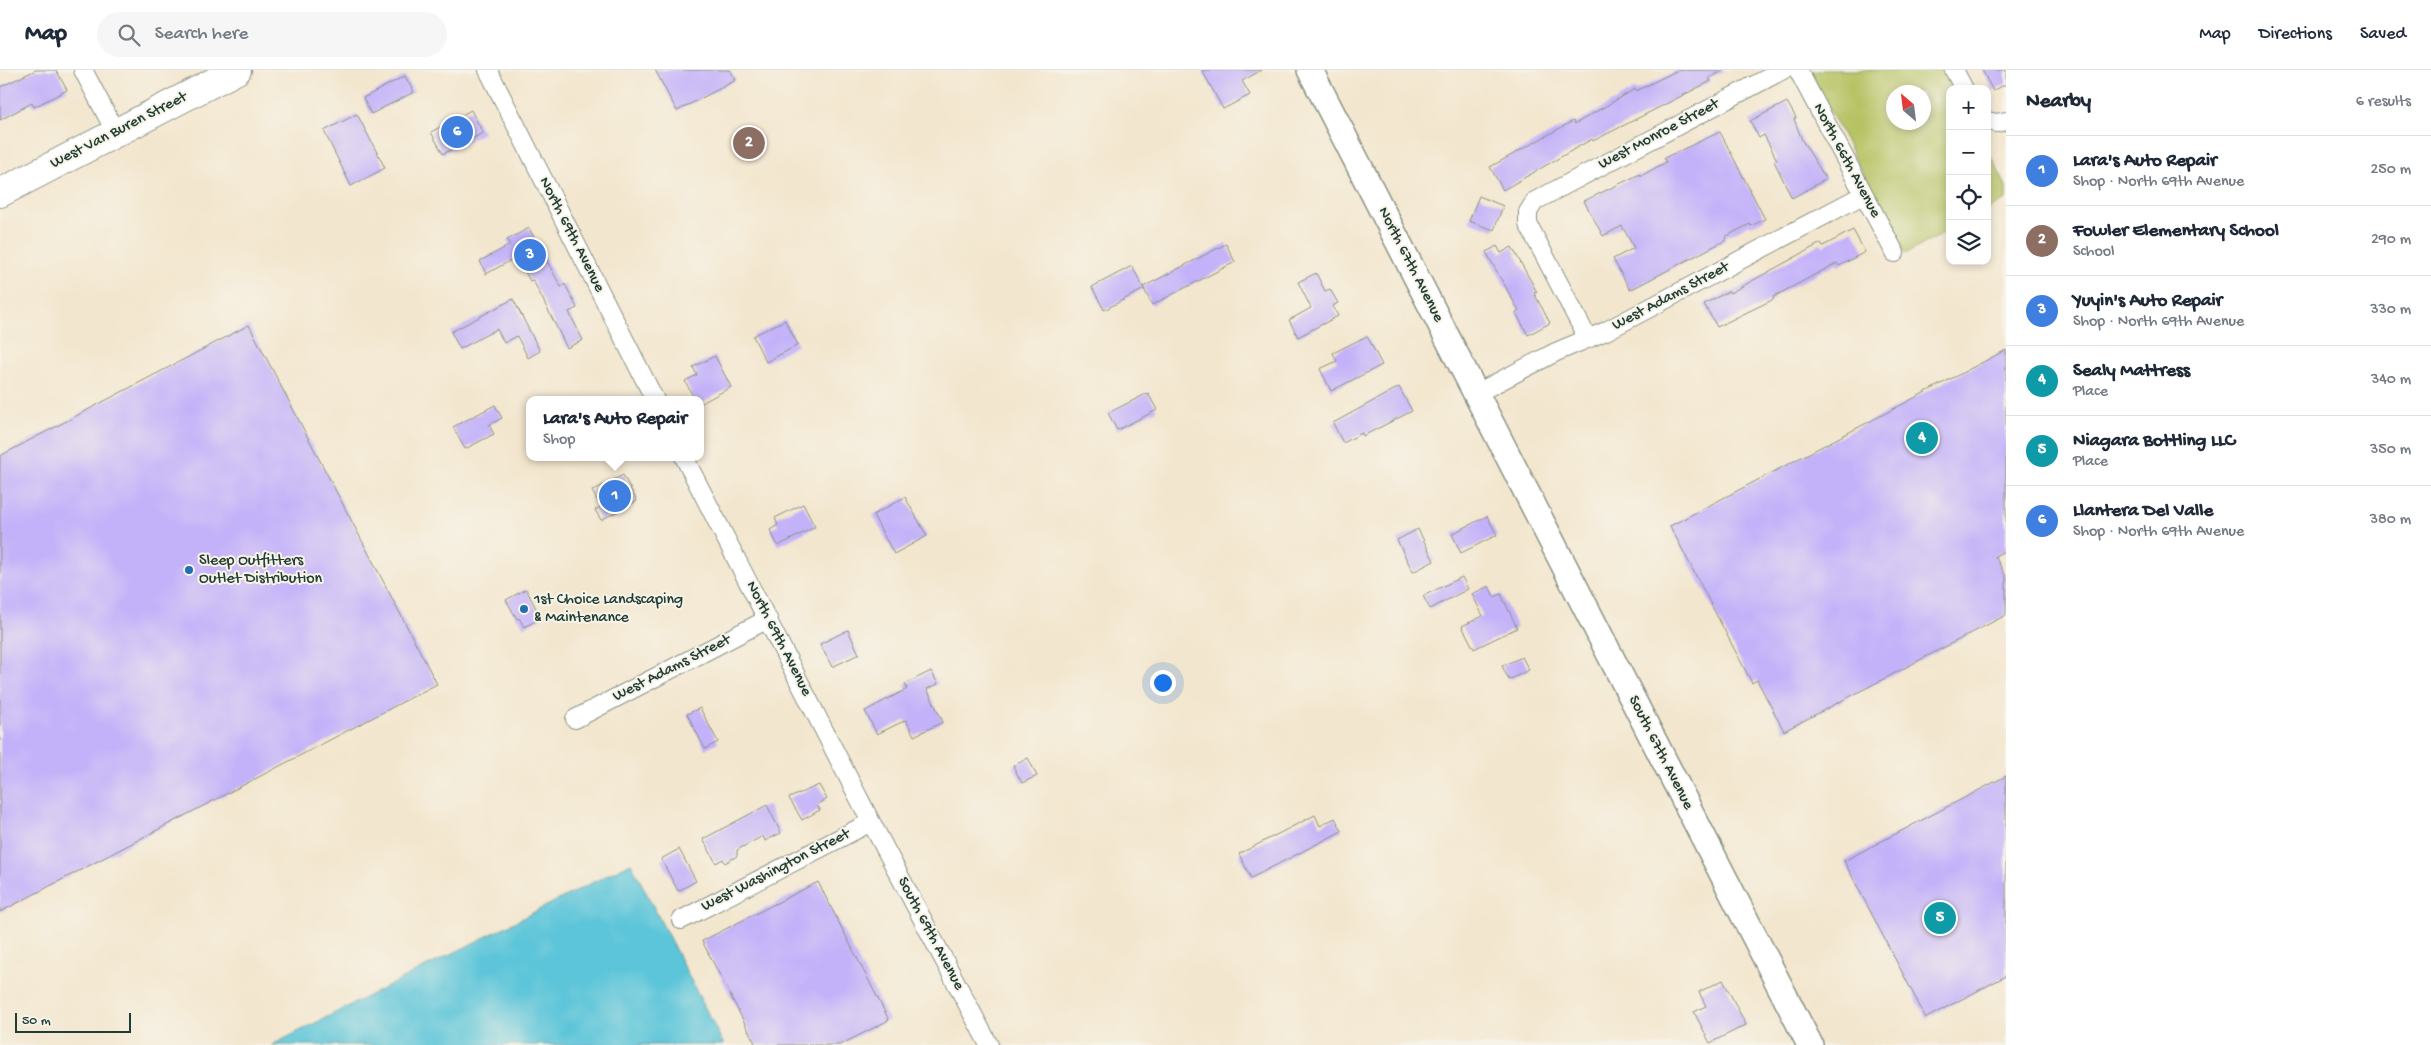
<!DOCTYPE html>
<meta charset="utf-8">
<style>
:root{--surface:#fff;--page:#f6f6f7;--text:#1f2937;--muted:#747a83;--line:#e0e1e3;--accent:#1f6fb2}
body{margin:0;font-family:"Gochi Hand",sans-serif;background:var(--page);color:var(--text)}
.controls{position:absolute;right:15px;top:15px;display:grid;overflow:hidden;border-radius:10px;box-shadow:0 2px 8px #0003}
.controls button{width:45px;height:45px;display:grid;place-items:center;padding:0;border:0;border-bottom:1px solid var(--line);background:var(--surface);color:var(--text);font:25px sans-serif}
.compass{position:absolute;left:1886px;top:15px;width:45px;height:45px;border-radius:50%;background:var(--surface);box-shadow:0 2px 8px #0003;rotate:332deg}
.scale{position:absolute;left:15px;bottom:12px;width:116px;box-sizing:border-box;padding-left:5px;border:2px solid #1f3d34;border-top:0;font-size:14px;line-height:18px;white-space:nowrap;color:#1f3d34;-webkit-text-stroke:4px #f7f3e8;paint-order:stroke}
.you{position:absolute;left:1162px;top:612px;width:18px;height:18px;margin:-12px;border:4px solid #fff;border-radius:50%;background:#1a73e8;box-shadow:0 0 0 8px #1a73e833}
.badge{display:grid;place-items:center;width:32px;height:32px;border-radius:50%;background:var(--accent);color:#fff;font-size:16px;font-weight:700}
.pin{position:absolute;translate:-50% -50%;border:2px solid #fff;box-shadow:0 1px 5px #0006}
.popup{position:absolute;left:526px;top:326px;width:178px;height:65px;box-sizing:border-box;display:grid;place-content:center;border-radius:10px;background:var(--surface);filter:drop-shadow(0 1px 4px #0005);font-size:16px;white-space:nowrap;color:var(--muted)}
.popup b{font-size:19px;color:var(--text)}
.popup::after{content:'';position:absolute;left:50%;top:100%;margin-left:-10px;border:10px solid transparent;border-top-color:var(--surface)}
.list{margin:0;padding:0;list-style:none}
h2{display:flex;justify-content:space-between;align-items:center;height:65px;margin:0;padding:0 20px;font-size:21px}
h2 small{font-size:16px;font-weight:400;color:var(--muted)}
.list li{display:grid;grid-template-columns:32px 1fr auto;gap:15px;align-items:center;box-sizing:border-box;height:70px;padding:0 20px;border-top:1px solid var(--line)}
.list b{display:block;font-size:19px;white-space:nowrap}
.list p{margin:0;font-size:16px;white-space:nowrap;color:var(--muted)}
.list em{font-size:16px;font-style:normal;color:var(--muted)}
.icon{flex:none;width:28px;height:28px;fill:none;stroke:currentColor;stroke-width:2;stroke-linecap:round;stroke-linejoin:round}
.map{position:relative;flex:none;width:2006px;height:975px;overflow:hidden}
header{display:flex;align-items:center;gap:30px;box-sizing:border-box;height:70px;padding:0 25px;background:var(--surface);border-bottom:1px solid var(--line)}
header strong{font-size:24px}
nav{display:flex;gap:28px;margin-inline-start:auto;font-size:18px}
.search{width:350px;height:45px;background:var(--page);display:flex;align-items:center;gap:12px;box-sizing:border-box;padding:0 18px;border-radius:28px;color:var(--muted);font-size:19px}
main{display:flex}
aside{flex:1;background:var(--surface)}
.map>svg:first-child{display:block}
</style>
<header>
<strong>Map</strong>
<div class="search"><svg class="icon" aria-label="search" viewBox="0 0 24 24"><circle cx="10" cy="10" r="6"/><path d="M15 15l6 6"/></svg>Search here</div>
<nav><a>Map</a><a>Directions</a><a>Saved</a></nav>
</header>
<main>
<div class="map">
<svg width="2006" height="975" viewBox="0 0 2006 975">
<rect width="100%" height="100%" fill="#f7f3e8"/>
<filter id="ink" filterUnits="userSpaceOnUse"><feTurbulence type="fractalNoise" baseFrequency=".02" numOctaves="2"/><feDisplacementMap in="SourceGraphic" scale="10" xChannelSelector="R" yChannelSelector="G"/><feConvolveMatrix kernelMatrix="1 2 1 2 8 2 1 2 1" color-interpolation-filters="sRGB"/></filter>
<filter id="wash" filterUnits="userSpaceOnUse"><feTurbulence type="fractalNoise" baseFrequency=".0096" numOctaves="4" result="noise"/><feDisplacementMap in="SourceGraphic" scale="20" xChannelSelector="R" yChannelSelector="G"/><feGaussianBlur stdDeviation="1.12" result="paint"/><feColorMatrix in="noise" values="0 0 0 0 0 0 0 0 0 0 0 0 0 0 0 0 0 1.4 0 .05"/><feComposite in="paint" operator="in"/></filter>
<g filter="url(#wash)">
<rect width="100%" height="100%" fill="#f3e6ce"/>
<path fill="#b6c263" stroke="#6a804c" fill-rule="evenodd" d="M1813 0H1942L1952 19H1950V160L1905 184 1816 14ZM1894 22H1924V52H1894Z
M1987 79 2006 116V130L1987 140Z"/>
<path fill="#5cc5d9" stroke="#3e8186" d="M631 793 724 975H272Z"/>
<g id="blocks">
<path fill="#c3b1f9" d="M36 0H56L67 20 34 37 32 33 0 50V17Z
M655 0H730L736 10 677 41Z
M1202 0H1262L1242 11 1250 25 1223 39Z
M1678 0H1725L1709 8 1711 11 1593 71 1592 69 1503 120 1490 97 1573 51 1575 54 1635 19 1636 21Z
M1982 0H2006V14L1993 21Z
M405 6 414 22 371 44 363 28Z
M1787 32 1796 48 1794 49 1802 70 1826 109 1792 128 1774 91 1777 90 1764 65 1759 68 1750 51Z
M471 40 483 63 443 84 431 62Z
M357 44 385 98 351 116 324 61Z
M1720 62 1765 149 1751 156 1750 154 1725 167 1726 170 1630 220 1613 189 1634 178 1622 156 1603 166 1584 131 1640 104 1641 106 1666 92 1664 88Z
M1479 126 1503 136 1494 160 1469 151Z
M529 158 561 217 565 214 577 238 569 242 583 270 567 278 533 210 530 211 517 187 486 204 480 191 510 175 507 170Z
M1853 160 1865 182 1839 196 1837 193 1773 227 1774 229 1717 257 1704 234 1729 221 1730 223 1821 173 1823 176Z
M1226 174 1235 192 1152 235 1143 217Z
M1497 176 1501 183 1512 177 1537 222 1534 223 1550 253 1528 265 1516 243 1519 241 1486 182Z
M1132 196 1144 219 1104 240 1092 217Z
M1316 203 1325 221 1330 219 1338 233 1333 236 1338 246 1298 267 1289 250 1311 238 1298 212Z
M513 229 540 281 528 288 517 266 504 273 497 259 460 279 451 262Z
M785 250 798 275 766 292 753 266Z
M249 255 437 614 0 842V386Z
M1367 266 1382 295 1331 321 1320 299 1337 291 1333 283Z
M2006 280V480L1995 486 2006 507V545L1784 661 1757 610 1752 613 1670 456Z
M715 286 731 317 700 334V330H695L685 311 697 305 693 297Z
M1399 317 1412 341 1363 366 1362 363 1343 373 1333 353Z
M1148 323 1157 340 1117 360 1108 343Z
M495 335 502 348 489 355 494 364 465 379 453 357Z
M623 405 637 431 601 450 595 440 601 437 592 421Z
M905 427 927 466 894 484 873 445Z
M803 434 815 457 778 476 770 460 778 455 775 448Z
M1487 446 1497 465 1461 483 1452 464Z
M1418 459 1434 491 1413 502 1397 470Z
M1462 507 1468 519 1430 539 1423 526Z
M1489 516 1494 527 1501 524 1517 558 1474 579 1462 556 1483 546 1472 524Z
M526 519 541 548 524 557 519 548 517 549 506 530Z
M848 560 859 584 832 597 820 574Z
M1522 587 1529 600 1509 610 1502 596Z
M931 601 938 614 927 619 943 652 914 666 906 650 877 664 865 641 907 619 905 614Z
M700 638 718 672 705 679 687 644Z
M1028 688 1037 706 1022 713 1013 696Z
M2006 706V906L1926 948 1844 791Z
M819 715 827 729 817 735 820 740 802 750 789 728Z
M767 735 781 763 765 771 763 766 737 780V786L725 793 723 789 716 793 703 769Z
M1315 745 1320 756 1335 748 1342 761 1251 808 1239 784Z
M679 779 696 811 678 821 661 789Z
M818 812 889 950 840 975H756L702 871Z
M1723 910 1746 955 1710 973 1694 942 1706 936 1699 922Z"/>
</g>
</g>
<g filter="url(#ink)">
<use href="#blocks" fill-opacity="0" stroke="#899281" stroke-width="1"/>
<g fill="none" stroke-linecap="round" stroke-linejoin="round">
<g stroke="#899281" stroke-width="20">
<path id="street" d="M83 0 116 63
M488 0 655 330
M1798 0 1895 183
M1954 0 1964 19
M1987 51 1997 53 2006 51
M1588 269 1528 154V142L1535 131 1783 0
M1475 324 1556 282 1606 261 1863 125
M684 387 871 752 989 975
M575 649 768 549
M681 850 871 752"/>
</g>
<g stroke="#899281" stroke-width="28">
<path id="secondary" d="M1310 0 1810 975"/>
</g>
<g stroke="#899281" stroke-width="30">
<path id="primary" d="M0 123 237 0"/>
</g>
<use href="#street" stroke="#fff" stroke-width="18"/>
<use href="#secondary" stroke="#fff" stroke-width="25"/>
<use href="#primary" stroke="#fff" stroke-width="28"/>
</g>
</g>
<g fill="#1f6fb2" stroke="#f7f3e8" stroke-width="2">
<circle cx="189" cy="500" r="5"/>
<circle cx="524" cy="539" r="5"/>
</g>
<g text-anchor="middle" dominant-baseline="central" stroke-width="4" stroke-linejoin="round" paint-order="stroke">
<g font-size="16" fill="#1f3d34" stroke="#f7f3e8">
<text transform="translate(119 61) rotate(-27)">West Van Buren Street</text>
<text transform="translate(1659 65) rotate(-28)">West Monroe Street</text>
<text transform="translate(1846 91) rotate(62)">North 66th Avenue</text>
<text transform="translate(571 165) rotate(63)">North 69th Avenue</text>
<text transform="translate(1410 195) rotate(63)">North 67th Avenue</text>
<text transform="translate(1671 227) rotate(-28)">West Adams Street</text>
<text transform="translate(778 569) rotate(63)">North 69th Avenue</text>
<text transform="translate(672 599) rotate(-27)">West Adams Street</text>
<text transform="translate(1660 683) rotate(63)">South 67th Avenue</text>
<text transform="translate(776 801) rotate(-27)">West Washington Street</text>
<text transform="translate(930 864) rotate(62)">South 69th Avenue</text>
</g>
<g font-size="16" fill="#1f3d34" stroke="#f7f3e8" text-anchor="start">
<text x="199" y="491">Sleep Outfitters<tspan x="199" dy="18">Outlet Distribution</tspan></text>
<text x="534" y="530">1st Choice Landscaping<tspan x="534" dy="18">&amp; Maintenance</tspan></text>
</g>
</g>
</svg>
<div class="controls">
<button>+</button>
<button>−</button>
<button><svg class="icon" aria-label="locate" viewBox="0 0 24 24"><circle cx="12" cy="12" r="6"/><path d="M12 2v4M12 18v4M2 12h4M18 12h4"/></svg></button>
<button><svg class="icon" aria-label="layers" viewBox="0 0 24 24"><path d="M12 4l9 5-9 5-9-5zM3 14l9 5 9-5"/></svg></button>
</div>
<svg class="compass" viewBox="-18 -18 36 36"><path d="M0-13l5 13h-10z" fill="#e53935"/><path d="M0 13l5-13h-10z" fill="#747a83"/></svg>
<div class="scale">50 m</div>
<div class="you"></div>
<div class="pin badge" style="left:615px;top:426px;background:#3f7fe0">1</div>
<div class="popup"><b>Lara's Auto Repair</b>Shop</div>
<div class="pin badge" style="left:749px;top:73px;background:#8d6e63">2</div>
<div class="pin badge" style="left:530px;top:185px;background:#3f7fe0">3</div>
<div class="pin badge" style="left:1922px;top:368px;background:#0f9aa8">4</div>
<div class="pin badge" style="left:1940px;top:848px;background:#0f9aa8">5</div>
<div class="pin badge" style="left:457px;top:62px;background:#3f7fe0">6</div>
</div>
<aside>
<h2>Nearby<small>6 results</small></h2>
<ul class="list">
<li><span class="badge" style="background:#3f7fe0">1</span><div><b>Lara's Auto Repair</b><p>Shop · North 69th Avenue</p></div><em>250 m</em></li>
<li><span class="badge" style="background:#8d6e63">2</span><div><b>Fowler Elementary School</b><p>School</p></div><em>290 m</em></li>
<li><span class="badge" style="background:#3f7fe0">3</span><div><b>Yuyin's Auto Repair</b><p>Shop · North 69th Avenue</p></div><em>330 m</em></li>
<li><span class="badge" style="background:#0f9aa8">4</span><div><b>Sealy Mattress</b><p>Place</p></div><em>340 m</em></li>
<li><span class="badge" style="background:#0f9aa8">5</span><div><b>Niagara Bottling LLC</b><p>Place</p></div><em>350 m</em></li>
<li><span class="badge" style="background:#3f7fe0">6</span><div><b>Llantera Del Valle</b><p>Shop · North 69th Avenue</p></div><em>380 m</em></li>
</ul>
</aside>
</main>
